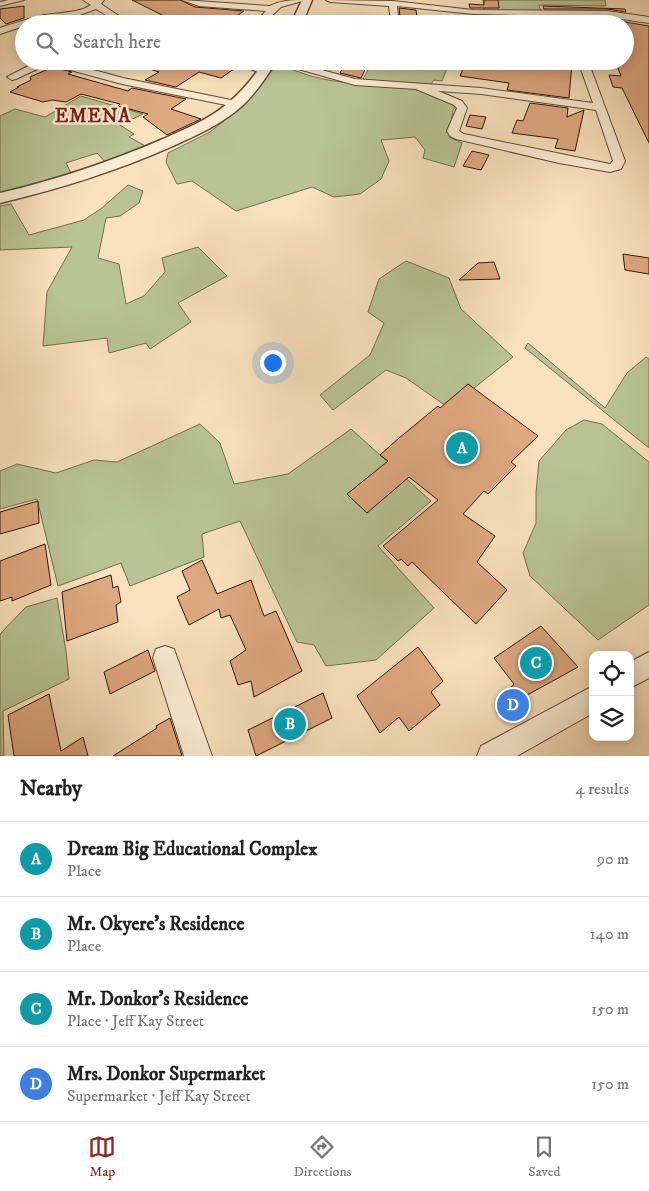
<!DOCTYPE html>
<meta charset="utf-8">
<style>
:root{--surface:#fff;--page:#f6f6f6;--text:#222;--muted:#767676;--line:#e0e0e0;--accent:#8f2418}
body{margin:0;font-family:"IM FELL DW Pica",serif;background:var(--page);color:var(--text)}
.controls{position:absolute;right:15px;bottom:15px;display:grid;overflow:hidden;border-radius:10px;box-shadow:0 2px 12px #0003}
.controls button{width:45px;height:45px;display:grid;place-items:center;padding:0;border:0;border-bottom:1px solid var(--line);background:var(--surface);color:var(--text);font:25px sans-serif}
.you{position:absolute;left:272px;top:362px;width:18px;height:18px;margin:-12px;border:4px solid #fff;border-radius:50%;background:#1a73e8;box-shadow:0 0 0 8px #1a73e833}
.badge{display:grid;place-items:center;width:32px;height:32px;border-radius:50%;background:var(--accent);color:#fff;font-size:16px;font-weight:700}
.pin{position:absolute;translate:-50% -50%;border:2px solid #fff;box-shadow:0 1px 5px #0006}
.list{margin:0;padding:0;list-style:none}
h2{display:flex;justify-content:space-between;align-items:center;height:65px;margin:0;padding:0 20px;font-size:21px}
h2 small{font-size:16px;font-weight:400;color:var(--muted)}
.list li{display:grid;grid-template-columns:32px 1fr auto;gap:15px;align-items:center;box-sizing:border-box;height:75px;padding:0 20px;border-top:1px solid var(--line)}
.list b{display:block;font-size:19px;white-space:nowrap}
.list p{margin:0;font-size:16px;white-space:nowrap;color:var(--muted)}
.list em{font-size:16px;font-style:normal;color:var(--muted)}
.icon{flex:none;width:28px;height:28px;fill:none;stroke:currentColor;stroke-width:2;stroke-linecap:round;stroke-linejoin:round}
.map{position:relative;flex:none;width:649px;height:756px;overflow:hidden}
.search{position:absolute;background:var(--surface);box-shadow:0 2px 12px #0003;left:15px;right:15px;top:15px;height:55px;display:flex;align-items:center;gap:12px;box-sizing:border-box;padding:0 18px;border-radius:28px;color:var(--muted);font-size:19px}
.sheet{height:365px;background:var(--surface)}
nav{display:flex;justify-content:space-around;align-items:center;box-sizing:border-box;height:70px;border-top:1px solid var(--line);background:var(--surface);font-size:14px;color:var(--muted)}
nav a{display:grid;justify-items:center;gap:2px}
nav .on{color:var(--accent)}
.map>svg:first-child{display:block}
</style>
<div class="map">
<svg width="649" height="756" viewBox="0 0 649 756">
<rect width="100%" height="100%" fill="#f8e1bc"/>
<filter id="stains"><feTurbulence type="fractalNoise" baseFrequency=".004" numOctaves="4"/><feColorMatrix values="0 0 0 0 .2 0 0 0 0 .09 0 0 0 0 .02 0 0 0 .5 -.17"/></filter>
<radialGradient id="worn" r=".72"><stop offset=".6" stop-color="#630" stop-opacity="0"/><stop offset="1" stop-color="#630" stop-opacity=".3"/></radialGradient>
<path fill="#b8c494" stroke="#746e4f" d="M483 0H605L606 6 539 5 541 12 484 11Z
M373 61H450L442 81 434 80 431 84 362 81Z
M275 65C292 68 306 76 323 79 367 88 417 80 456 106L453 110 449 137 462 143 454 167 423 158 425 150 415 137 381 140 389 161 381 179 360 194 334 197 312 187 236 211 192 181 177 184 166 162 168 153 210 132 236 111Z
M81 96 143 114 120 125 134 134 129 137 149 148 107 164 97 153 66 163 72 175 0 193V116L15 109 45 117Z
M128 185 143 191 139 203 120 216 106 218 98 258 119 264 126 304 144 296 165 272 162 258 198 247 227 276 178 303 191 322 150 349 146 343 109 353 107 338 43 346 47 292 72 247 0 250V206L11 204 29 235 84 220 102 208Z
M406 261 449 278 461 309 513 357 449 408 406 378 386 370 333 410 320 395 370 355 384 323 368 312 379 279Z
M528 343 605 408 627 373 646 357 649 359V448L525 348Z
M584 420 602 424 649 462V605L598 640 530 576 523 553 536 523V493L539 461 566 430Z
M200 424 220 443 234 484 288 474 351 429 431 501 378 546 434 608 376 660 326 666 314 645 297 642 240 521 202 534 204 557 130 586 121 563 58 586 37 499 0 509V471L17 464 56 473 94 460 117 462Z
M57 598 66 651 69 679 3 711 4 756H0V634L26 607Z"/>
<path fill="#dea880" stroke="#30170a" d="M132 0H180L195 7 244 11 229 21 215 19 220 24H205L195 20 185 24H170L181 16 170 19Z
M484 0H498L499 8H470L469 4 484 5Z
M24 6V18L6 24 0 18V9Z
M543 6 625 9 626 12 607 9H544Z
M399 8 416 10 417 17 400 16Z
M471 16H499L500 24H472Z
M550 18 607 19 649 26V143L622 88 613 87 609 75 621 76 615 61H625V24H553Z
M164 61H217L213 64 234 69 221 78 199 72 176 87 145 80 159 72 150 69Z
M347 61H369L361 78 340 73Z
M466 61H517L547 65V61L572 63 569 98 507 90 509 83 460 76Z
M53 67 72 72 68 74 128 91 132 88 186 99 171 109 201 119 167 135 143 117 148 114 118 106 120 104 81 94 66 102 52 100 43 102 10 92 19 87H17L31 80 30 77Z
M530 103 568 108 567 117 584 110 575 151 555 148 558 139 512 133 517 120 523 121Z
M470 115 486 117 482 129 466 126Z
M472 151 489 155 481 170 463 166Z
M623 254 649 258V274L625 270Z
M494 262 500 279 459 280 478 263Z
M468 384 538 436 511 462 516 466 488 494 484 491 463 514 495 536 477 562 507 590 476 624 412 562 408 566 401 559 398 561 383 546 438 500 409 477 367 513 347 494 388 461 380 455 399 438 438 406 440 408Z
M38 501 39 523 0 534V512Z
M45 544 51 585 12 601V597L0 601V561Z
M202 560 217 594 251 580 264 616 276 611 302 671 254 697 251 681 238 685 230 661 246 650 230 615 221 618 219 609 189 625 177 597 190 590 182 571Z
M111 575 113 588 118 586 121 602 116 605 118 622 67 641 62 592Z
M541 626 578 667 520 699 527 709 512 716 499 701 514 684 494 658Z
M418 647 443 681 431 692 440 705 409 731 399 717 380 733 357 696Z
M148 650 155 671 110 694 104 672Z
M323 693 332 718 256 756 248 730Z
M49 694 61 751 83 737 88 756H14L8 715Z
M170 718 182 756H113L157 728 156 726Z"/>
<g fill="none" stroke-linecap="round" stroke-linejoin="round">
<g stroke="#624a36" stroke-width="2">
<path id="minor" d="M8 0H24L0 6V2Z
M83 0H104L101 4 131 24H121L96 9 77 16 24 24V26L0 34V28C15 23 30 18 45 15 60 12 77 14 91 5Z
M182 0 270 6C281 0 294 0 306 0L281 7 263 24H254L266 11 199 6Z
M326 0 393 1 473 10 607 11 649 17V23L607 17 473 14 397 6 399 24H391L389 6 330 2Z
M38 61H61L123 78 236 101 241 104 236 107 122 84 48 64 16 79 12 80 7 77Z
M228 61H243L269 71 264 74Z
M270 61H289L355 79 481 88 593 103 578 61H588L625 161 621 169 610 172 559 163 456 139 450 136 447 131 457 108 454 105 416 89 355 85ZM438 91 481 94 596 110 613 161 610 164 464 134 459 131 467 108 462 101Z
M165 646 174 649 212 756H184L153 658 156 649Z
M649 652V678L630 688V662Z
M593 686V713L517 756H477L481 746Z"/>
</g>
<g stroke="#624a36" stroke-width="3">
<path id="tertiary" d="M302 0H312L302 24H291Z
M265 61H277C266 77 256 93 242 106 222 124 197 135 173 146 117 171 59 189 0 203V193C56 180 110 162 163 139 185 129 208 120 227 104 242 92 253 77 265 61Z"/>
</g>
<use href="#minor" fill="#faecd3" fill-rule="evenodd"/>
<use href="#tertiary" fill="#faecd3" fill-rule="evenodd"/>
</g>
<g text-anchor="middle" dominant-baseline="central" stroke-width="5" stroke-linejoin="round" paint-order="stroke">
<g font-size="19" font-weight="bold" letter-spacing="1" fill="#7a1f14" stroke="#faecd3">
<text x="93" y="116">EMENA</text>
</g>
</g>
<rect width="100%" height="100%" filter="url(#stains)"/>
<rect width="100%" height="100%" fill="url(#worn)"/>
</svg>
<div class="controls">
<button><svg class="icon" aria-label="locate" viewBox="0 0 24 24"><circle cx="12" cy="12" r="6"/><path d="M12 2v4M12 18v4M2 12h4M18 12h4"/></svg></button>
<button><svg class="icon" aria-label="layers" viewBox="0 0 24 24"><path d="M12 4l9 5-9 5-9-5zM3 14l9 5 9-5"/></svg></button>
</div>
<div class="you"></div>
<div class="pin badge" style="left:462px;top:448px;background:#0f9aa8">A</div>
<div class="pin badge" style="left:290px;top:724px;background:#0f9aa8">B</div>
<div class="pin badge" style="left:536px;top:663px;background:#0f9aa8">C</div>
<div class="pin badge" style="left:513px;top:705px;background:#3f7fe0">D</div>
<div class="search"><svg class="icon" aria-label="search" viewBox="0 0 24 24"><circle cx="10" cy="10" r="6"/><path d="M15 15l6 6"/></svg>Search here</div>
</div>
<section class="sheet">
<h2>Nearby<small>4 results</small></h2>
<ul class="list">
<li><span class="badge" style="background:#0f9aa8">A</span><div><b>Dream Big Educational Complex</b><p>Place</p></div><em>90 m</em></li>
<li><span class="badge" style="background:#0f9aa8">B</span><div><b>Mr. Okyere's Residence</b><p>Place</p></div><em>140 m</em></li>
<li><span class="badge" style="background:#0f9aa8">C</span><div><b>Mr. Donkor's Residence</b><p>Place · Jeff Kay Street</p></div><em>150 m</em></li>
<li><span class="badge" style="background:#3f7fe0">D</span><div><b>Mrs. Donkor Supermarket</b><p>Supermarket · Jeff Kay Street</p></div><em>150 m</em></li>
</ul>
</section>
<nav>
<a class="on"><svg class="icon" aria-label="map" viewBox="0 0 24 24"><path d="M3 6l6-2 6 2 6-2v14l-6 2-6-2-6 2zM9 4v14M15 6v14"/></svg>Map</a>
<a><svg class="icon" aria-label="directions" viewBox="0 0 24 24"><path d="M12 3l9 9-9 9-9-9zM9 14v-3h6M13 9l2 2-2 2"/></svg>Directions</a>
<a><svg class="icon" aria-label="saved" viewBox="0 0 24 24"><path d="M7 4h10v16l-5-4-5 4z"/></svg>Saved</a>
</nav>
